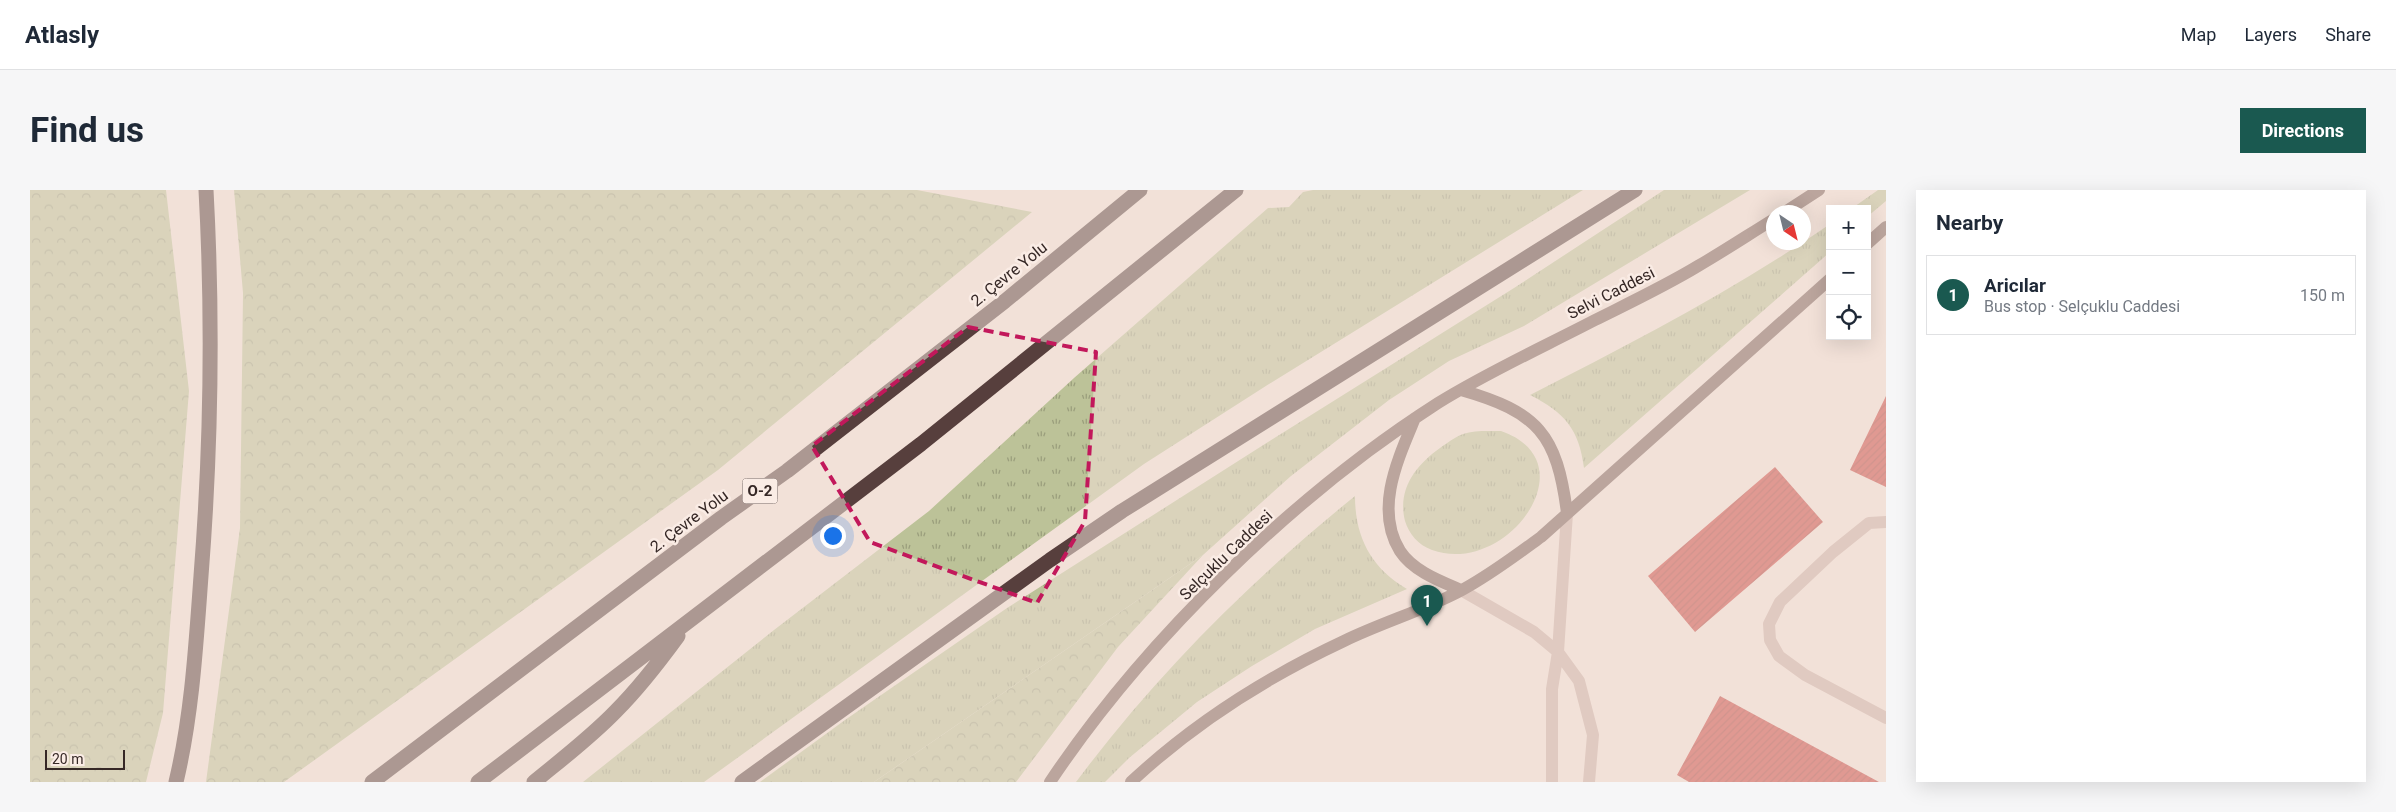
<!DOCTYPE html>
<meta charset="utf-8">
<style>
:root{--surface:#fff;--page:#f6f6f7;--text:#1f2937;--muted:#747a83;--line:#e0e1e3;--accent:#1a5950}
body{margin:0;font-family:Roboto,sans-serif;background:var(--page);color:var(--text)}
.controls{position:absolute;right:15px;top:15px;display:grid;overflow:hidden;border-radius:0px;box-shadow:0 5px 20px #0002}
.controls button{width:45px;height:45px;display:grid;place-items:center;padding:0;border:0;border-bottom:1px solid var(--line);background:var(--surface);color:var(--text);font:25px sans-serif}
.compass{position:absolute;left:1736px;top:15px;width:45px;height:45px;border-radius:50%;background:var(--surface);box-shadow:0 5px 20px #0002;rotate:145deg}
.scale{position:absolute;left:15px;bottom:12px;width:80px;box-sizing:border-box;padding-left:5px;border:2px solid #362826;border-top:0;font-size:14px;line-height:18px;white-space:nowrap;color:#362826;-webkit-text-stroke:4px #faece5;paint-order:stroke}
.you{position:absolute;left:802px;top:345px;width:18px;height:18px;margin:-12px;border:4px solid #fff;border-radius:50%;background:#1a73e8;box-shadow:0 0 0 8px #1a73e833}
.badge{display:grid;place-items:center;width:32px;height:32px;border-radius:50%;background:var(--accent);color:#fff;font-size:16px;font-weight:700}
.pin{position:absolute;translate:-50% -41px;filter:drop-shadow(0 1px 2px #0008)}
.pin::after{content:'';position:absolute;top:26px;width:18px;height:15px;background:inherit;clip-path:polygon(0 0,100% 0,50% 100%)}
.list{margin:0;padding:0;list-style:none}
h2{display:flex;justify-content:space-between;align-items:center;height:65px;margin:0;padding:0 20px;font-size:21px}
h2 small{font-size:16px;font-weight:400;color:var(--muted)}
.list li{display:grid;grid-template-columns:32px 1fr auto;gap:15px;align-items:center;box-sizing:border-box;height:80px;margin:0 10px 10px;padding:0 10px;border:1px solid var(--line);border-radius:0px}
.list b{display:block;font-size:19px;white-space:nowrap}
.list p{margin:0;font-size:16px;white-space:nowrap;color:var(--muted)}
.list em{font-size:16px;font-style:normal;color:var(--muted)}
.icon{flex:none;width:28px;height:28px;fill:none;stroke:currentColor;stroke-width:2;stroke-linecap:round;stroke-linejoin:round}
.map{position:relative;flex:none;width:1856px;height:592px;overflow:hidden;border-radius:0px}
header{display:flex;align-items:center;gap:30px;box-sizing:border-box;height:70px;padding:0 25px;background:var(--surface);border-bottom:1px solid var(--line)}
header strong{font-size:24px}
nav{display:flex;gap:28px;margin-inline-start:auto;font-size:18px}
.intro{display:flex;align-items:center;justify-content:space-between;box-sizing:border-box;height:120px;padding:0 30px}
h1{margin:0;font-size:35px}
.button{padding:12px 22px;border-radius:0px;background:var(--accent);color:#fff;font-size:18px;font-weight:700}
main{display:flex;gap:30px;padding:0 30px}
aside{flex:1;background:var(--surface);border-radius:0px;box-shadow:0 5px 20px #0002}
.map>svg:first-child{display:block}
</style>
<header>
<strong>Atlasly</strong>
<nav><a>Map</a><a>Layers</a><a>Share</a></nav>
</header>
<div class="intro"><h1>Find us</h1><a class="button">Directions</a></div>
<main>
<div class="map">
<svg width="1856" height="592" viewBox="0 0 1856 592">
<defs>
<pattern id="grass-tufts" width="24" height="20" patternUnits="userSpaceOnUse" patternTransform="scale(1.25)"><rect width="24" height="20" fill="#bcc298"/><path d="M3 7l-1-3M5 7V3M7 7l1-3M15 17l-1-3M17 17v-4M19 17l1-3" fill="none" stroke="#9a9e7c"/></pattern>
<pattern id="forest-crowns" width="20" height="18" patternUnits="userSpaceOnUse" patternTransform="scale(1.25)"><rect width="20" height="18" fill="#bcc298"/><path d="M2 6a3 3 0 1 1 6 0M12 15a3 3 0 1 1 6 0" fill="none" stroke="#9a9e7c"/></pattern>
<pattern id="building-hatch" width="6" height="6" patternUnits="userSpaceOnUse" patternTransform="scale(1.25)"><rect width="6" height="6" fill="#cb423d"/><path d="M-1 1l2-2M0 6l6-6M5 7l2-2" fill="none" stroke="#a63733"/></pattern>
</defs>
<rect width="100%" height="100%" fill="#f2e1d8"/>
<path fill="url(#grass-tufts)" d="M1283 0H1553L1239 194 1114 274 674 592H553L744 440 899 321 1044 188 1238 18 1259 17 1273 2Z
M1634 0H1720L1494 136 1419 171 1359 210 1261 286 1173 365 844 592H730L815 530 977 418 1238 252 1484 98Z
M1848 0H1856V11L1837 27V19H1821Z
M1800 34V62L1554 278C1549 239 1535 223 1500 205 1602 153 1706 99 1800 34Z
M1471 241C1561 272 1476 387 1402 360 1388 355 1379 344 1375 331 1367 299 1386 275 1410 258 1417 253 1425 247 1433 244 1444 240 1459 241 1471 241Z
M1325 306C1325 347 1341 378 1377 399L1285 439 1222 476 1167 512 1099 568 1075 592H1046C1126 485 1221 390 1325 306Z"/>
<path fill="url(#forest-crowns)" d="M0 0H136L159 201 133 523 116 592H0Z
M204 0H887L1002 22 688 280 254 592H176L210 338 213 103Z
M1173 365 1088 457 986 592H844Z"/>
<path fill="url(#building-hatch)" d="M1856 206V297L1820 280Z
M1745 277 1793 332 1665 442 1618 386Z
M1690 506 1849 592H1659L1647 585Z"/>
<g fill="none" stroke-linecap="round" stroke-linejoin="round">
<path stroke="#cbada4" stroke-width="12" d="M1856 332 1839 333 1803 362 1750 412 1739 434 1740 450 1749 466 1775 485 1856 528
M1431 400 1504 442 1528 462 1549 491 1563 545 1559 592
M1522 592V499L1528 462 1537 323"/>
<path stroke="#785b56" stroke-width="12" d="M1755 22 1789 0
M1837 54 1856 37
M1431 200C1508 222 1527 244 1537 323
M1385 228C1368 269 1344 319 1370 361 1383 381 1410 391 1431 400
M1020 592C1115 450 1264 305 1408 213 1458 182 1513 157 1565 130 1599 113 1635 96 1668 76 1694 61 1718 45 1744 29
M1101 592C1163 534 1237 487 1314 451 1353 432 1395 420 1432 400 1460 385 1485 366 1511 347L1800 89"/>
<path stroke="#573f3d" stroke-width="15" d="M146 592C162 525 166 454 171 386 181 258 183 128 176 0
M342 592 691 328 757 281 975 111 1110 0
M448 592 891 254 1206 0
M504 592C532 569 561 547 586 521 609 498 629 472 648 446
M712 592 1020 370 1092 321 1605 0"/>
</g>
<path d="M0 0H1856V592H0ZM938 137 1066 162 1055 331 1007 413 840 352 782 256Z" fill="#f2e1d8" fill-opacity=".55" fill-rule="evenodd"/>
<path fill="none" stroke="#c2185b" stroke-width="4" stroke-dasharray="10 6" stroke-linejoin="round" d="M938 137 1066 162 1055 331 1007 413 840 352 782 256Z"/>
<g text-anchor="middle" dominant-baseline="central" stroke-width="5" stroke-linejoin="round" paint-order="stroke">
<rect fill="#faece5" stroke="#71635f" stroke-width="1" x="712.5" y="288.5" width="35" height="25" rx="4"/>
<g font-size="15" font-weight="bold" fill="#362826">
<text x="730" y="301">O-2</text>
</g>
<g font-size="16" fill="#362826" stroke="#faece5">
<text transform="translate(979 84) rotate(-39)">2. Çevre Yolu</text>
<text transform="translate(1581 103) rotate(-27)">Selvi Caddesi</text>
<text transform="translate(659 331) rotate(-37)">2. Çevre Yolu</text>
<text transform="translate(1196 365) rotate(-44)">Selçuklu Caddesi</text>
</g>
</g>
</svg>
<div class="controls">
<button>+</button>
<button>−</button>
<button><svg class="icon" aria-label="locate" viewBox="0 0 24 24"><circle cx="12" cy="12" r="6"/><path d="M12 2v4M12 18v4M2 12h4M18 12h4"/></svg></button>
</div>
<svg class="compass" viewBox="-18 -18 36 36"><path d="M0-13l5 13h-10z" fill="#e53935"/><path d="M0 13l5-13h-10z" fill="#747a83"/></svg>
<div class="scale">20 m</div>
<div class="you"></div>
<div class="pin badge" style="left:1397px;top:436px">1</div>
</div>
<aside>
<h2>Nearby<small></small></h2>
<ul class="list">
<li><span class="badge">1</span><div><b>Aricılar</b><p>Bus stop · Selçuklu Caddesi</p></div><em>150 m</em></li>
</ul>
</aside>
</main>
